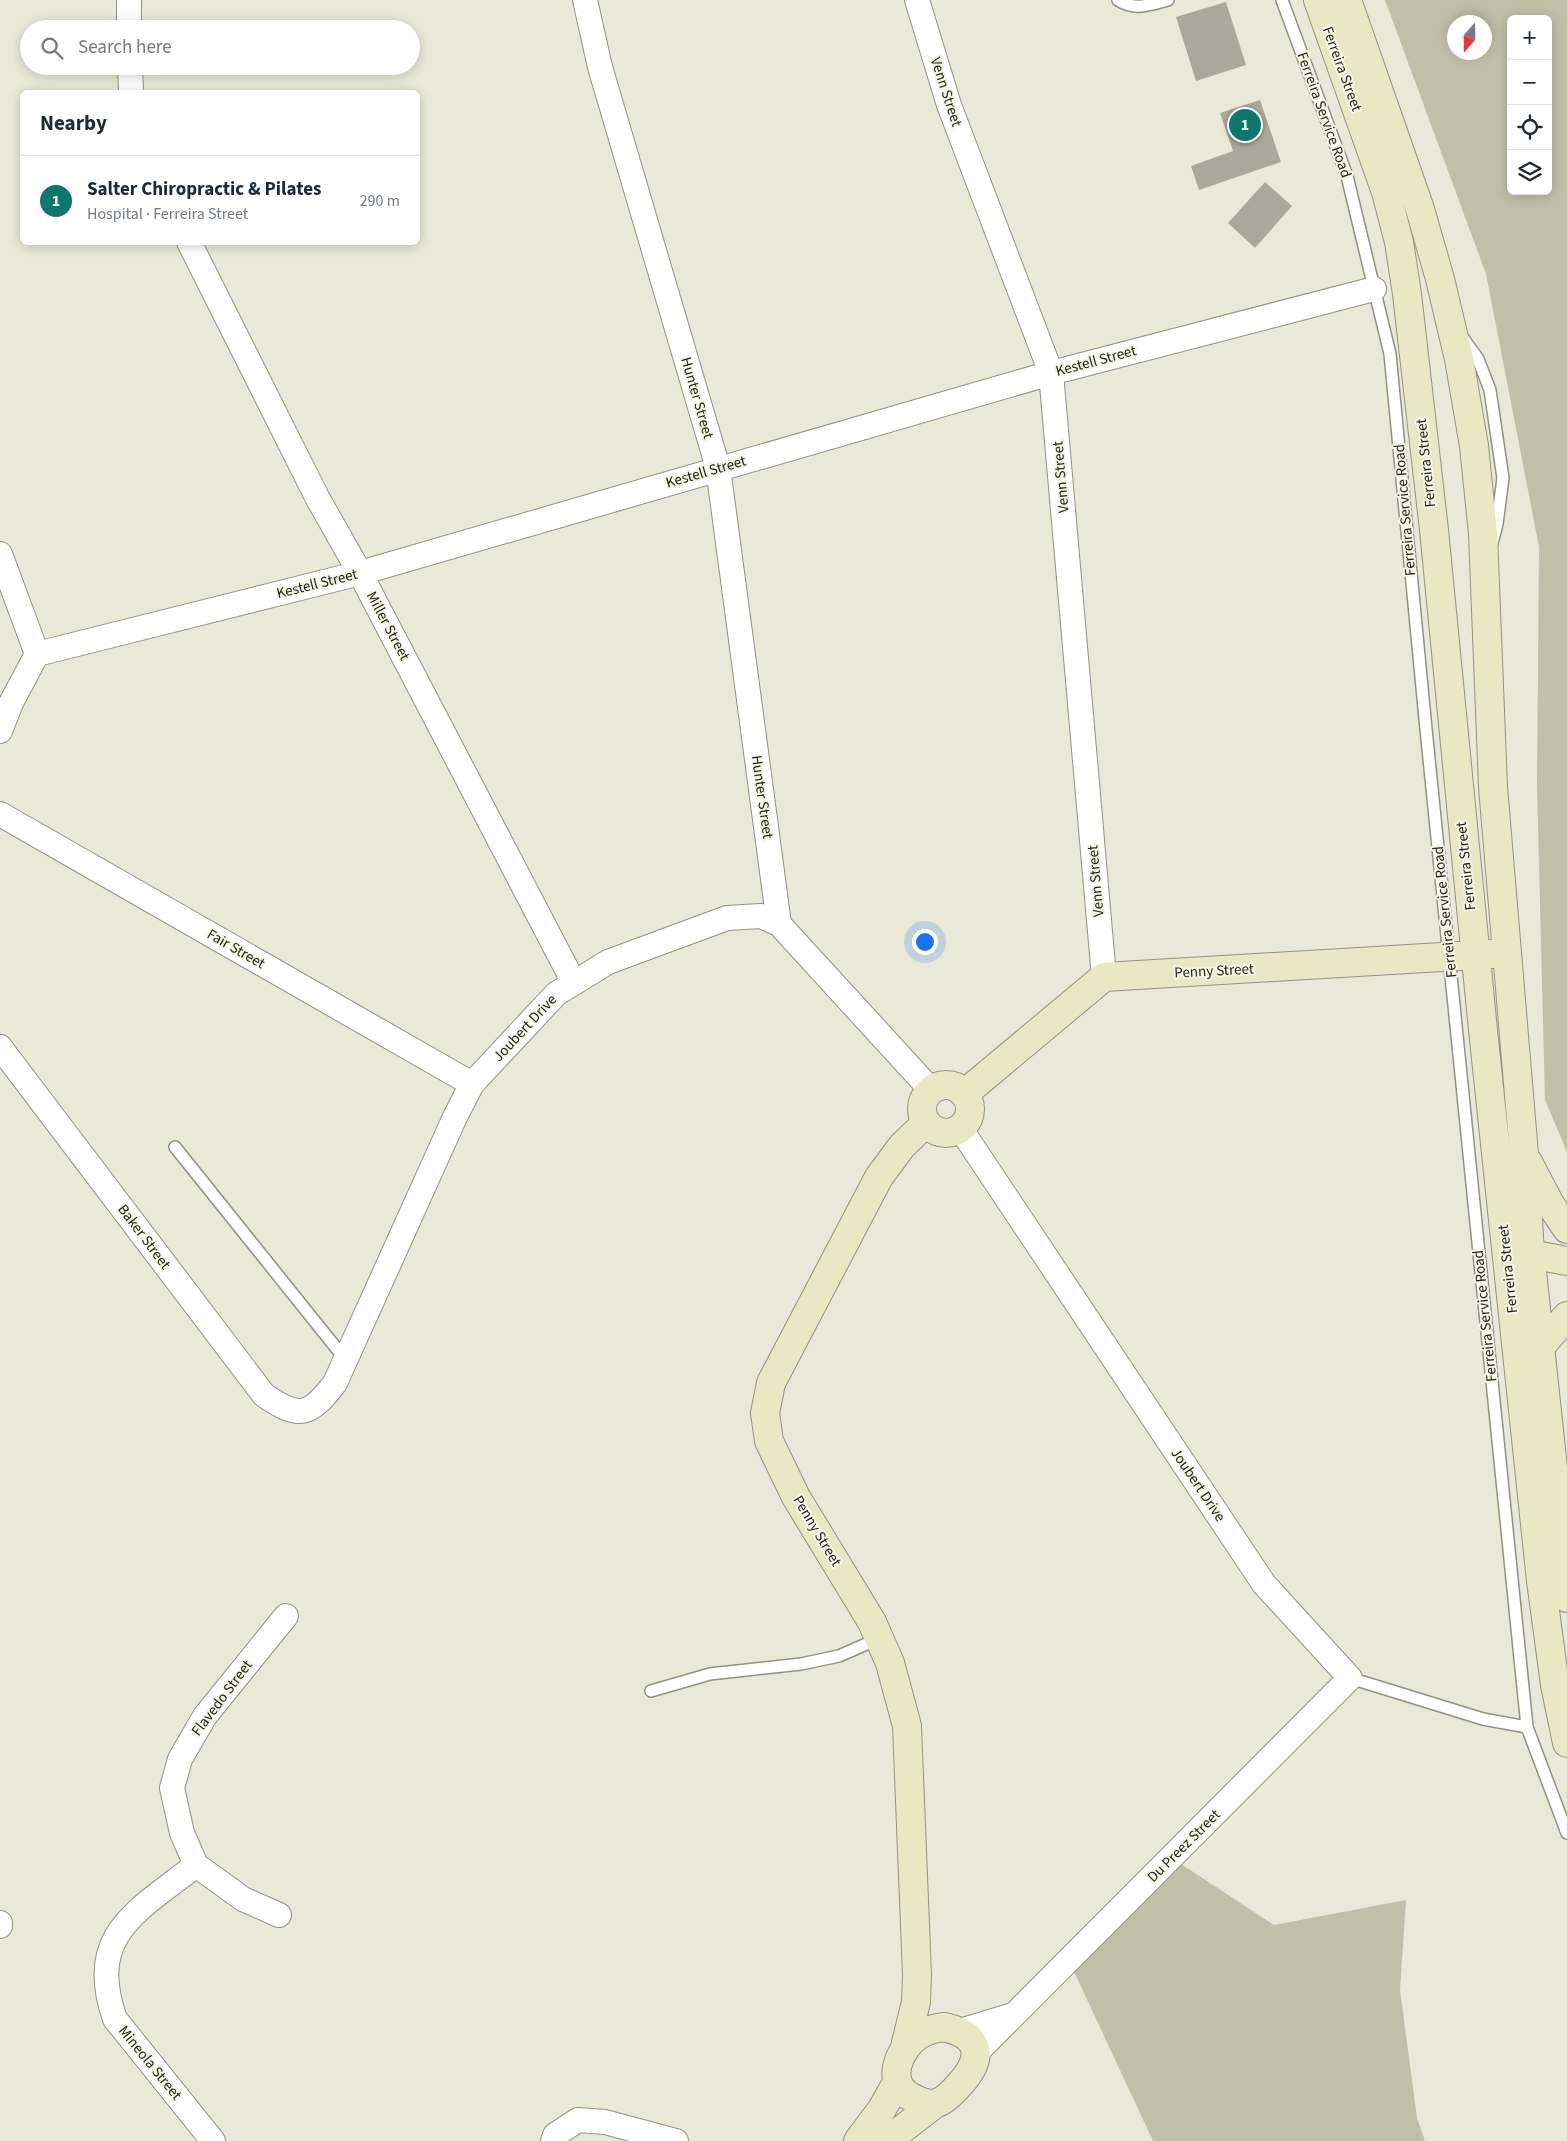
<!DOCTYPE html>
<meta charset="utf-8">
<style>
:root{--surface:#fff;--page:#f6f6f7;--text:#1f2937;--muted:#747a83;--line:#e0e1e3;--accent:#0f766e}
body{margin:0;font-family:"Source Sans 3",sans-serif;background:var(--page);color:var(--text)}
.controls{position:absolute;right:15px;top:15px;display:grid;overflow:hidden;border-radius:8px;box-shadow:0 2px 12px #0003}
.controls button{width:45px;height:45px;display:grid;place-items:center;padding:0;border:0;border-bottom:1px solid var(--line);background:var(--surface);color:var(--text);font:25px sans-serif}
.compass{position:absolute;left:1447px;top:15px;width:45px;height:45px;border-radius:50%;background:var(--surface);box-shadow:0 2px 12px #0003;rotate:200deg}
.you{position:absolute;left:924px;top:941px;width:18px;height:18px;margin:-12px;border:4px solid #fff;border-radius:50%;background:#1a73e8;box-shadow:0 0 0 8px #1a73e833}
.badge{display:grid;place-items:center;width:32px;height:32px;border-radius:50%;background:var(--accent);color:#fff;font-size:16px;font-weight:700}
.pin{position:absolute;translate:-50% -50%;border:2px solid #fff;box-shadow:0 1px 5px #0006}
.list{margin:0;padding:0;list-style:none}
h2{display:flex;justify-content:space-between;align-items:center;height:65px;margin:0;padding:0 20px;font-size:21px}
h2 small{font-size:16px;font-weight:400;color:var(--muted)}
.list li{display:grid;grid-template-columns:32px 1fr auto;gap:15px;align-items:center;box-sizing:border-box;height:90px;padding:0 20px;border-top:1px solid var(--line)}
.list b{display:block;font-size:19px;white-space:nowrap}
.list p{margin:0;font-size:16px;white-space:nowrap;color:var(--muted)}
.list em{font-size:16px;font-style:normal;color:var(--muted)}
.icon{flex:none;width:28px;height:28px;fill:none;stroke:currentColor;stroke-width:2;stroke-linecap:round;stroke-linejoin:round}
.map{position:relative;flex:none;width:1567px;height:2141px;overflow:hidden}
.search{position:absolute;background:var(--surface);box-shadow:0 2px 12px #0003;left:20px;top:20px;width:400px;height:55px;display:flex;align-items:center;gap:12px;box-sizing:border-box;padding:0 18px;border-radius:28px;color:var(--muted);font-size:19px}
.panel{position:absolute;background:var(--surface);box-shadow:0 2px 12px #0003;left:20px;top:90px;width:400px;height:155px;border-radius:8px}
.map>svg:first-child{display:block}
</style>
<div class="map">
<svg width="1567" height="2141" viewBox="0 0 1567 2141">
<rect width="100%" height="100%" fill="#e9e9d9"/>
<path fill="#c0c0a9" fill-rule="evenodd" d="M1385 0H1567V1152L1545 1100 1537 786 1539 547 1486 274ZM1511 19H1548V191H1511ZM1454 22H1484V52H1454Z
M1172 1858 1274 1925 1406 1900 1400 1990 1417 2118 1425 2141H1153L1069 1961Z"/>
<path fill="#a9a99b" d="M1226 2 1246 65 1196 81 1176 17Z
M1260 100 1281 162 1199 190 1191 166 1233 151 1220 113Z
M1265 182 1292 206 1255 248 1228 223Z"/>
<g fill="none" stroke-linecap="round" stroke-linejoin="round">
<g stroke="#929284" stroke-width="14">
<path id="lane" d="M1118 0C1135 11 1149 5 1168 0
M1282 0 1347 176 1390 354 1426 729 1527 1727 1567 1833
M1463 338 1478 359 1490 390 1503 478 1497 524 1492 543
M175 1147 345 1359
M1350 1678 1483 1719 1527 1727
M651 1691 710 1674 801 1664 839 1656 880 1638"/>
</g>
<g stroke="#929284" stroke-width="26">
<path id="street" d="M585 0 600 67 718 468 779 924
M917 0 949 105 1051 373 1104 977
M129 29V0
M130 66 131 92
M189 242 318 499 360 573 574 983
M0 554 37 654 11 703 0 731
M37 654 360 573 1051 373 1374 289
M0 814 472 1084
M0 1047 264 1395C299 1419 309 1417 335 1383L455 1117 472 1084 556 994 608 962 727 918 761 916 779 924 931 1090
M960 1128 1264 1584 1350 1678 976 2053
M196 1865C138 1911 85 1934 115 2019L213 2141
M279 1915 243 1899 196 1865 182 1833 172 1788 180 1759 205 1716 286 1616
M0 1923V1926
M960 2031 1013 2015
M553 2141 555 2135 578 2120 605 2122 676 2141"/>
</g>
<g stroke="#929284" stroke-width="30">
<path id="secondary" d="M1318 0 1386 192 1399 242 1407 294 1434 530 1483 1030 1541 1581 1555 1685 1567 1743
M1347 0 1420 209 1440 279 1459 359 1474 446 1483 534 1493 787 1524 1154 1530 1253 1567 1598
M922 1109a24 24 0 1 1 48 0a24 24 0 1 1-48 0Z
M964 1094 1104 977 1492 954
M1528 1162 1550 1204 1567 1229
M1514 1251 1567 1261
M1541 1346 1567 1316
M944 2027C980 2035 985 2057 960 2084 954 2091 946 2100 937 2103 928 2106 919 2101 911 2097 884 2083 899 2048 919 2035 927 2030 935 2028 944 2027Z
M905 2047 916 2002 917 1975 907 1726 890 1663 872 1622 796 1497 769 1441 765 1413 771 1383 879 1177 902 1146 926 1123
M858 2141 882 2109 897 2082
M887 2141 936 2103"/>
</g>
<use href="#lane" stroke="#fff" stroke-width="11"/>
<use href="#street" stroke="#fff" stroke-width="24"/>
<use href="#secondary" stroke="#e9e8c5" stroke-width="28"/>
</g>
<g text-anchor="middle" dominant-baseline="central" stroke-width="4" stroke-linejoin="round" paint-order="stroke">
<g font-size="15" fill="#24241e" stroke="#f6f6e6">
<text transform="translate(1342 69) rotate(70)">Ferreira Street</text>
<text transform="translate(946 92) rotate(72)">Venn Street</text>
<text transform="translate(1324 115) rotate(70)">Ferreira Service Road</text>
<text transform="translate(1096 361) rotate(-15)">Kestell Street</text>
<text transform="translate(697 398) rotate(74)">Hunter Street</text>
<text transform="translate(1426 463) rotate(-96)">Ferreira Street</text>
<text transform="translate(706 472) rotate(-16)">Kestell Street</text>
<text transform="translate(1061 477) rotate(-95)">Venn Street</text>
<text transform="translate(1405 510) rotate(-95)">Ferreira Service Road</text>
<text transform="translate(317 584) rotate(-14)">Kestell Street</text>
<text transform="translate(388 626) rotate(62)">Miller Street</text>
<text transform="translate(762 797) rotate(82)">Hunter Street</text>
<text transform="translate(1466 866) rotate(-96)">Ferreira Street</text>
<text transform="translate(1096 881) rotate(-95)">Venn Street</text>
<text transform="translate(1445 912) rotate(-96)">Ferreira Service Road</text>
<text transform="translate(236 949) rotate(30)">Fair Street</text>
<text transform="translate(1214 971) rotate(-3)">Penny Street</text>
<text transform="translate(525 1028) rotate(-47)">Joubert Drive</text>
<text transform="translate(144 1237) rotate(53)">Baker Street</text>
<text transform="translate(1508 1269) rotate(-96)">Ferreira Street</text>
<text transform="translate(1485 1316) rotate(-96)">Ferreira Service Road</text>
<text transform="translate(1198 1485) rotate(56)">Joubert Drive</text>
<text transform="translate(817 1531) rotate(59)">Penny Street</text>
<text transform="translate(222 1698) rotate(-53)">Flavedo Street</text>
<text transform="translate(1184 1846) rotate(-45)">Du Preez Street</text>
<text transform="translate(150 2063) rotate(51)">Mineola Street</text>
</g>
</g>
</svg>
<div class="controls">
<button>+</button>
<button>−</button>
<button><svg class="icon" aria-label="locate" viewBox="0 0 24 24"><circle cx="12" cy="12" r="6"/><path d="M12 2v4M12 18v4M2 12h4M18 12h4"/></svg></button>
<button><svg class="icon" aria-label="layers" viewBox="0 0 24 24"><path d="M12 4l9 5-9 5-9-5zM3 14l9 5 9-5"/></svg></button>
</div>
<svg class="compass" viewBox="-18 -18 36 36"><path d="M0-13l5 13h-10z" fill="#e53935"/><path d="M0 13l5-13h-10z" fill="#747a83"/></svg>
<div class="you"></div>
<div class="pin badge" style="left:1245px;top:125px">1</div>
<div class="search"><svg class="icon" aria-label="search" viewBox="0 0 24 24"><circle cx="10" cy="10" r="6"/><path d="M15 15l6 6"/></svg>Search here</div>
<section class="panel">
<h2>Nearby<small></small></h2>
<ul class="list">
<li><span class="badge">1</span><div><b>Salter Chiropractic &amp; Pilates</b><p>Hospital · Ferreira Street</p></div><em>290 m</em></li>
</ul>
</section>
</div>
